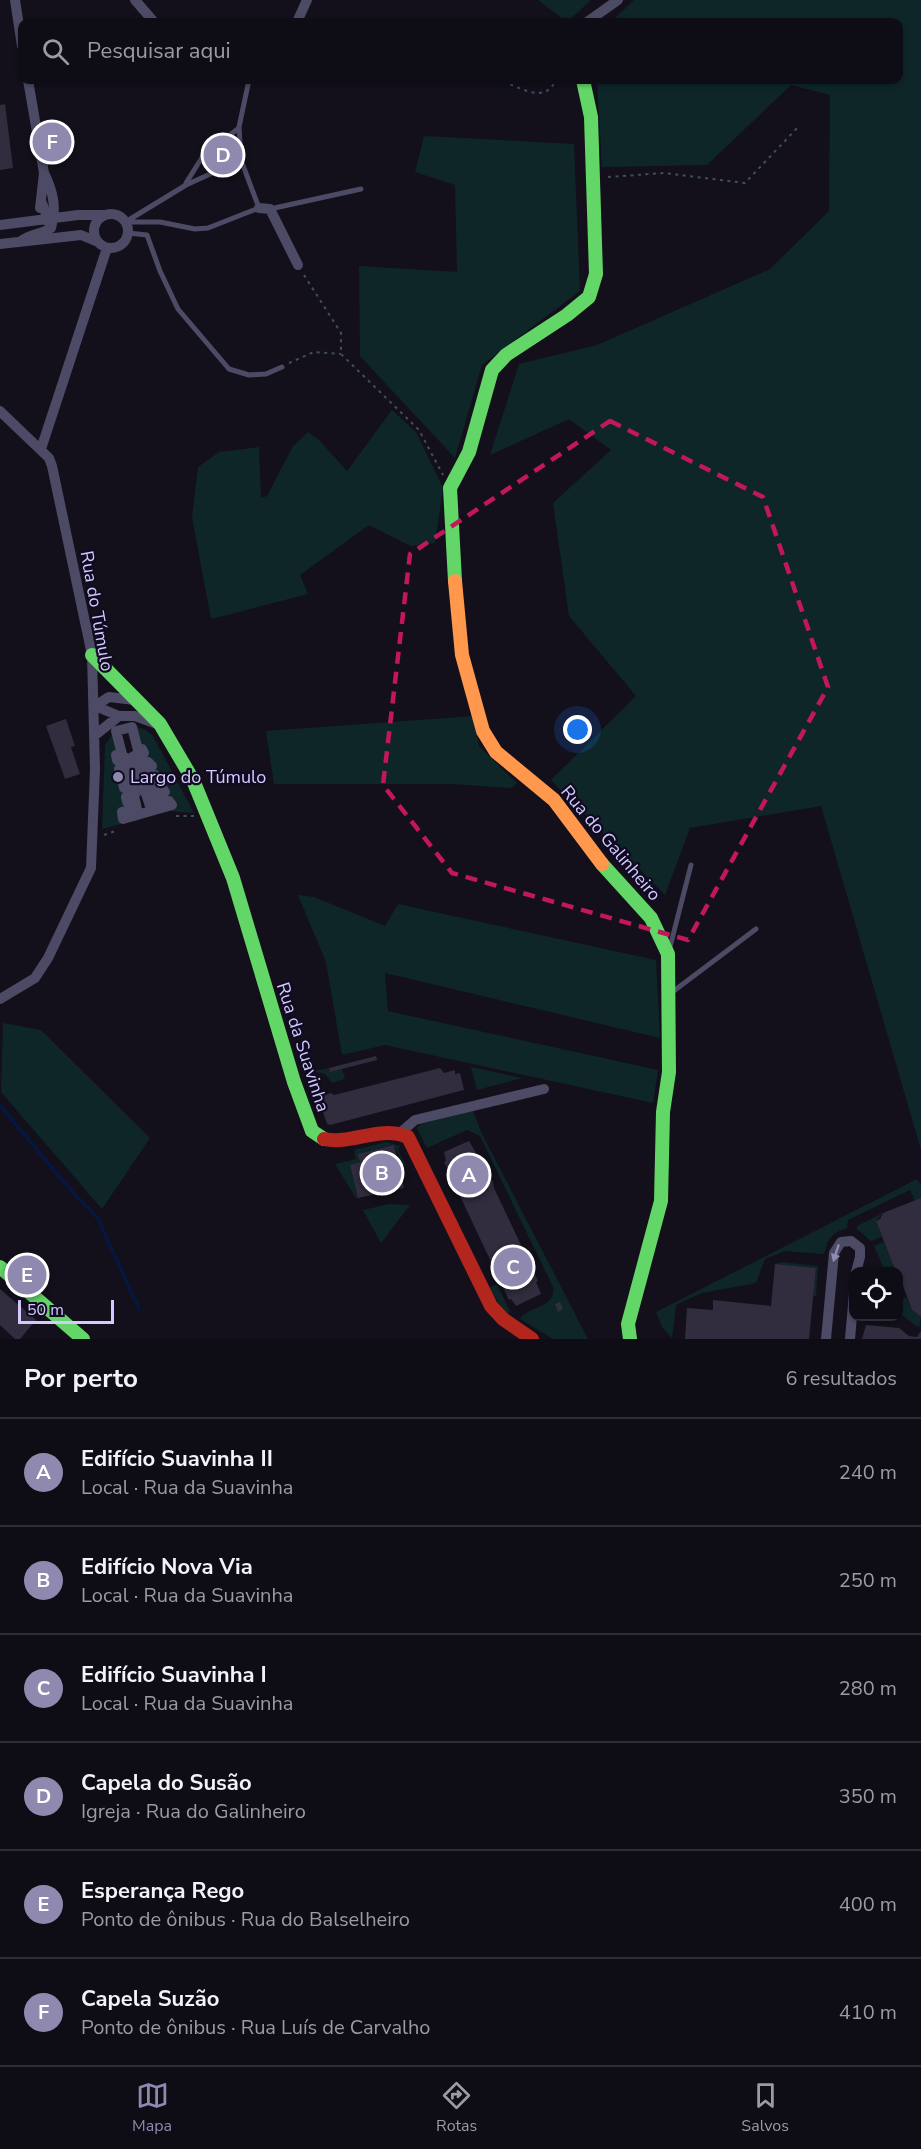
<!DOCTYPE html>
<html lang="pt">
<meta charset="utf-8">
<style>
:root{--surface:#0e0c14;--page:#17151d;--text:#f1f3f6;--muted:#9b9ba0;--line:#2e2c34;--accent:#9089af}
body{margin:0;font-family:"Nunito Sans",sans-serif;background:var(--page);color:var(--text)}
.controls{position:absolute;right:18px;bottom:18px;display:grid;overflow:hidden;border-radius:12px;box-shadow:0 2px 4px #0004}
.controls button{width:54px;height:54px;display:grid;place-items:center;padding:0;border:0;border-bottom:2px solid var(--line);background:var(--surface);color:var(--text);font:30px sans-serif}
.scale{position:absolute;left:18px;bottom:15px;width:96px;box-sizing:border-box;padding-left:6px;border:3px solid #d3caff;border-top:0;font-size:16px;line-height:21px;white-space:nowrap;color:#d3caff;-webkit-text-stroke:4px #100b20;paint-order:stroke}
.you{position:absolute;left:578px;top:730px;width:21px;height:21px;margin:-15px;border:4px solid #fff;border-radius:50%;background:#1a73e8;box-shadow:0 0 0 9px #1a73e833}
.badge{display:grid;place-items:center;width:39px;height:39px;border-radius:50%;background:var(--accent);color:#fff;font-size:20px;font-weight:700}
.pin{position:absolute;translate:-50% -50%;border:3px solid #fff;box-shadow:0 2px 6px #0006}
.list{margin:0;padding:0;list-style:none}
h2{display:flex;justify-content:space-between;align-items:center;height:78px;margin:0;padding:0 24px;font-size:26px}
h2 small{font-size:20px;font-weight:400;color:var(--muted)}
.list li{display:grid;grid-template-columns:39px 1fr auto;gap:18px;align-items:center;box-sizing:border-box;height:108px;padding:0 24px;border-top:2px solid var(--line)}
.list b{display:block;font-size:22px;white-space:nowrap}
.list p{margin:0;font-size:20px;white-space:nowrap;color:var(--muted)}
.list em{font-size:20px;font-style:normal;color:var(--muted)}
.icon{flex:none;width:33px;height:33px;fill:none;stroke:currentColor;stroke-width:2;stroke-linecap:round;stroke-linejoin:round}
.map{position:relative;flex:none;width:921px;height:1339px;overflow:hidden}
.search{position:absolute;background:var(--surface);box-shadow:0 2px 4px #0004;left:18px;right:18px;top:18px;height:66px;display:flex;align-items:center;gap:15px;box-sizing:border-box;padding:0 21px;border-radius:12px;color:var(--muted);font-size:22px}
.sheet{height:726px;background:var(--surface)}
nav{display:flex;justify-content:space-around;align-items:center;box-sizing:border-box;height:84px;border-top:2px solid var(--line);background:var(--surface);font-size:16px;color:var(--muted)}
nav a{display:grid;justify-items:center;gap:3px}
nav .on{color:var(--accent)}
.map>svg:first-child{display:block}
</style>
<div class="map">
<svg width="921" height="1339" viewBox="0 0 921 1339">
<rect width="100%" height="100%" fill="#13101b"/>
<path fill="#0e2628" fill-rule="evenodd" d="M538 0H591L567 22Z
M634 0H921V1150L821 806 690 828 665 895 551 780 636 696 569 616 553 503 611 450 569 419 490 455 519 364 597 345 770 269 829 211 830 95 791 85 707 165 602 167 597 80H898V22H611Z
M424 136 574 144 580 291 482 365 455 458 360 356 359 266 457 272 455 185 415 172Z
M392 410 416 432 443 488 435 543 411 546 369 525 300 575 308 594 211 619 192 517 198 467 219 452 259 447 261 498 267 496 293 446 308 432 319 440 347 471Z
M474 716 479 746 517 783 511 788 452 784H274L266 731Z
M132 725 146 730 153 736 194 813 168 811 102 829 105 745 116 729ZM132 727 171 805 137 809 116 731Z
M298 895 314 897 385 926 398 904 656 960 660 1038 385 973 388 1011 658 1070 653 1103 385 1045 342 1055 326 962Z
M3 1023 41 1030 150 1138 102 1209 1 1092Z
M471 1067 522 1078 477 1090Z
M329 1068 330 1072 342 1069 345 1079 332 1083 325 1074 314 1071Z
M473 1111 481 1132 588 1339H553L520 1319C529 1306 556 1308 553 1287L480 1136 467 1130 427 1148 417 1128 421 1124Z
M387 1142 400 1146 398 1150 405 1164 403 1165 394 1145 358 1154 360 1162 350 1165 358 1198H356L335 1164 356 1159 354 1150Z
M917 1179 921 1185V1198L915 1201 910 1190 848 1220 847 1228C831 1233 828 1239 824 1254L785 1251 765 1259 756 1283 702 1293 676 1305 672 1338 662 1327 656 1312Z
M389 1204 410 1205 381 1243 363 1210Z
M883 1213 876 1221 882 1237 871 1241 857 1229V1226Z
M884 1242 896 1271H885L874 1246Z
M781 1262 818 1266 816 1296H813L816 1268 775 1264Z
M497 1284 510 1312 506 1314 489 1288Z
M906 1297 912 1310 921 1317 919 1328 902 1315 899 1300Z"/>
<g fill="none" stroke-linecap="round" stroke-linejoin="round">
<path stroke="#06163c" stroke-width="4" d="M0 1105 60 1178 98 1219 139 1309"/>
</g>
<path fill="#312c3e" d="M5 104 13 168 0 170V105Z
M228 142 236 155 217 168 213 163 208 167 205 162 209 156Z
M66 719 75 746 71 747 80 774 65 779 46 726Z
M376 1056 377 1060 330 1072 329 1068Z
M440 1068 444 1073 455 1070V1074L460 1073 464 1090 330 1125 327 1124 322 1109 320 1110 317 1097 331 1093 334 1095Z
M469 1141 493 1182 494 1188 538 1281 536 1282 541 1294 516 1306 511 1299 509 1300 444 1162 446 1161 444 1152Z
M394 1145 404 1188 358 1198 350 1165 360 1162 358 1154Z
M921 1198V1317L912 1310 898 1272H896L876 1221 880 1219 883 1213Z
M775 1264 816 1268 809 1339H685L687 1308 713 1310V1300L771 1306Z
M0 1289 36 1320 20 1339H15L0 1325Z
M560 1302 563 1309 558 1312 555 1304Z
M866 1325 899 1328 909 1336 917 1337 921 1331V1339H862Z"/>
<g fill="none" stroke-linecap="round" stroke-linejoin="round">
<path stroke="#414e5d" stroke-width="2" stroke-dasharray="3 4.5" stroke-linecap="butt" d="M496 80C518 84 543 107 556 80
M608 177 664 173 745 183 799 126
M304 275 341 333V354L419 430 443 475
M289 363 314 352 341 354
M176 816H194
M104 835 118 830"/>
<path stroke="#4d4a65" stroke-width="5" d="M186 183 203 156 239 128
M270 209 361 189
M127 221 186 185 241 160
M126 222H160L195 229 208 228 259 208 241 160 239 127 249 80
M128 233 147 235 160 271 178 309 229 369 249 375 266 374 282 367
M670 947 691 865
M671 993 756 929"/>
<path stroke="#4d4a65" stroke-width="10" d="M15 0 22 46
M135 0 154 22
M297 22 307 0
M587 22 618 0
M42 203 49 223
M40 208 44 173
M259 208 270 209 298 265
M94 231a17 17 0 1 1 34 0a17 17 0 1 1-34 0Z
M0 225 78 215H106
M20 242C30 233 41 235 51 228 57 208 53 191 44 173L28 80
M0 244 81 235 98 242
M0 411 49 458 52 466 92 655 95 769 91 868 48 958 35 978 0 999
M41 449 107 248
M135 700 109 697 95 706 119 716H135L157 724
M132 727 138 750 142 749 144 753 134 756 136 765 148 762 152 766 138 769 141 779 155 775 158 779 142 784 145 793 162 788 165 792 147 797 150 806 169 801 172 805 123 819 122 812 137 809 135 800 127 802 126 797 135 795 133 786 124 788 123 783 132 781 130 772 120 774 119 769 130 767 127 758 117 760 116 755 122 754 116 731Z
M94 736 119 716
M400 1133 415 1120 544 1089
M826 1339 834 1253 841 1242 851 1241 860 1248V1257L856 1272
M850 1339 854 1293"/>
<path stroke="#63d668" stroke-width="14" d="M455 581 450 488 469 452 492 370 506 355 567 315 589 297 596 274 591 117 583 80
M92 655 160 724 193 780 233 878 294 1082 312 1131 324 1139
M602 864 651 918 668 954 669 1072 663 1112 661 1201 628 1324 630 1339
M0 1267 83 1339"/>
<path stroke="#ff974d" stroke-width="14" d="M455 581 462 655 483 731 496 752 554 800 602 864"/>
<path stroke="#b3261e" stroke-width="14" d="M324 1139C353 1145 378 1125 408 1137L491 1306 503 1319 532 1339"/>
</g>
<defs><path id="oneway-solid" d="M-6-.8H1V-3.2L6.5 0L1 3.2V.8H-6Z" transform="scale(1.5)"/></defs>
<use fill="#908ab2" href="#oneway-solid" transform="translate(836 1253) rotate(108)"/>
<path fill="none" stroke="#c2185b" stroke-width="4.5" stroke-dasharray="12 8" stroke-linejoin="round" d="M610 421 763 497 828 687 688 940 452 873 383 785 410 554Z"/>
<circle fill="#9089af" stroke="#100b20" stroke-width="2" cx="118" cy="777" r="6"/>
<g text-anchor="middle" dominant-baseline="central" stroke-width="4.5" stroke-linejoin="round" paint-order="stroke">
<g font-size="18" fill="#d3caff" stroke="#100b20">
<text transform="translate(97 611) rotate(80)">Rua do Túmulo</text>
<text transform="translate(611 843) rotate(50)">Rua do Galinheiro</text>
<text transform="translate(303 1047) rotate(72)">Rua da Suavinha</text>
</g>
<g font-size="18" fill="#d3caff" stroke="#100b20" text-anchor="start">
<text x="130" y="777">Largo do Túmulo</text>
</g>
</g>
</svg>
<div class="controls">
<button><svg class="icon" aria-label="locate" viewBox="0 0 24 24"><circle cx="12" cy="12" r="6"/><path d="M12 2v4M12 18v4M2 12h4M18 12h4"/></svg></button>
</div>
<div class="scale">50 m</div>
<div class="you"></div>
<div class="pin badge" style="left:469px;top:1175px">A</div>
<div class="pin badge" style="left:382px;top:1173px">B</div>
<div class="pin badge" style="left:513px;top:1267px">C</div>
<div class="pin badge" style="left:223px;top:155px">D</div>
<div class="pin badge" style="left:27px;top:1275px">E</div>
<div class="pin badge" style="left:52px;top:142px">F</div>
<div class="search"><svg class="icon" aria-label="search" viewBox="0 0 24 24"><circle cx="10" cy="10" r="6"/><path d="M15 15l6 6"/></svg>Pesquisar aqui</div>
</div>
<section class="sheet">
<h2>Por perto<small>6 resultados</small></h2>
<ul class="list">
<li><span class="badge">A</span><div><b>Edifício Suavinha II</b><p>Local · Rua da Suavinha</p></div><em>240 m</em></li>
<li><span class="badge">B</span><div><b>Edifício Nova Via</b><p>Local · Rua da Suavinha</p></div><em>250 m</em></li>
<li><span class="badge">C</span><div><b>Edifício Suavinha I</b><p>Local · Rua da Suavinha</p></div><em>280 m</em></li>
<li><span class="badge">D</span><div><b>Capela do Susão</b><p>Igreja · Rua do Galinheiro</p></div><em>350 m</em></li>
<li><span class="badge">E</span><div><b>Esperança Rego</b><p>Ponto de ônibus · Rua do Balselheiro</p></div><em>400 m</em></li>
<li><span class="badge">F</span><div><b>Capela Suzão</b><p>Ponto de ônibus · Rua Luís de Carvalho</p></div><em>410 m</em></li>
</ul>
</section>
<nav>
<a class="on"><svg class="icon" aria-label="map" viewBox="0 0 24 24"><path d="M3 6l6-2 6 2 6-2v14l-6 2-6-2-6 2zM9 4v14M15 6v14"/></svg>Mapa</a>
<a><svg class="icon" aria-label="directions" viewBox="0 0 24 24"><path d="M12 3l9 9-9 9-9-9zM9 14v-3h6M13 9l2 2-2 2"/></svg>Rotas</a>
<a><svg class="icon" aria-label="saved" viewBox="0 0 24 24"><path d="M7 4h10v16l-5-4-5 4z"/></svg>Salvos</a>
</nav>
